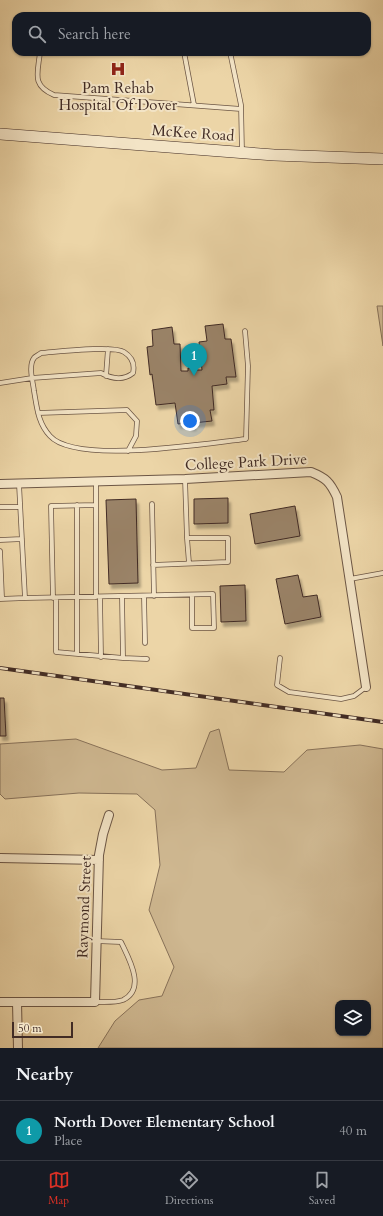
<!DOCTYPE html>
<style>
:root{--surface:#171b24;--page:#242831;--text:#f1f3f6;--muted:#9ea1a6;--line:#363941;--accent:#d93025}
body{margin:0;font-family:Cardo,serif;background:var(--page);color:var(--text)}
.controls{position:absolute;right:12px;bottom:12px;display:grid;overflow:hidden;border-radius:8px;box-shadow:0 1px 3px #0004}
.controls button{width:36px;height:36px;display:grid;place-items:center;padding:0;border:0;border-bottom:1px solid var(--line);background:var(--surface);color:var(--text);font:20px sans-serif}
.scale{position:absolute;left:12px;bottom:10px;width:61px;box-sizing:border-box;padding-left:4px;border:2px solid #412b24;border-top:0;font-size:11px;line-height:14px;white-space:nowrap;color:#412b24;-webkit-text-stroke:3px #f3e4c6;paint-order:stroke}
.you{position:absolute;left:190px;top:421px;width:14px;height:14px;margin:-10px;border:3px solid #fff;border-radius:50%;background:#1a73e8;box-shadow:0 0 0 6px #1a73e833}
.badge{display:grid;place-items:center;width:26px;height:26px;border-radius:50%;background:var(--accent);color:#fff;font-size:13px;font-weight:700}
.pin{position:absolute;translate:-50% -33px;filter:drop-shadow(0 1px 2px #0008)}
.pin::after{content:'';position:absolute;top:21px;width:14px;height:12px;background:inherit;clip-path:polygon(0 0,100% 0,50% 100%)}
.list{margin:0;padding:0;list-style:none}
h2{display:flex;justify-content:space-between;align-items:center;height:52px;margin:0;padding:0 16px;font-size:17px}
h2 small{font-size:13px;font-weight:400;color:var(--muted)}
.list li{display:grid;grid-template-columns:26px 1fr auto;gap:12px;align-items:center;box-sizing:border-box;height:60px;padding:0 16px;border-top:1px solid var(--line)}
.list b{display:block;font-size:15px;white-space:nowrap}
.list p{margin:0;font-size:13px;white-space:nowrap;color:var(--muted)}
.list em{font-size:13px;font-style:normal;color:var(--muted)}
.icon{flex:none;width:22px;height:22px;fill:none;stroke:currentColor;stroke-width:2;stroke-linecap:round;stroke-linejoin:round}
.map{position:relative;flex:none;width:383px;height:1048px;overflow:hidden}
.search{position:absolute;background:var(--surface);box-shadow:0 1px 3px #0004;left:12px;right:12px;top:12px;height:44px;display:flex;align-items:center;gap:10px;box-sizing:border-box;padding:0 14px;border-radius:12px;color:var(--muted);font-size:15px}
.sheet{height:112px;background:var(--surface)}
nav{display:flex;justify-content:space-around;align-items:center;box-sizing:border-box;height:56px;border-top:1px solid var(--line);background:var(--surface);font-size:11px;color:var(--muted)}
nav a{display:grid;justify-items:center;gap:2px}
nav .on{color:var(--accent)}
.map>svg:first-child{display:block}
</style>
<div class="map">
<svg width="383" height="1048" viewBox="0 0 383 1048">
<defs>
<filter id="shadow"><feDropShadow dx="2.5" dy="4.5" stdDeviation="1" flood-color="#0004"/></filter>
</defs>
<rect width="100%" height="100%" fill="#ecd5a7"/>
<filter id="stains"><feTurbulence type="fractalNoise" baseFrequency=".005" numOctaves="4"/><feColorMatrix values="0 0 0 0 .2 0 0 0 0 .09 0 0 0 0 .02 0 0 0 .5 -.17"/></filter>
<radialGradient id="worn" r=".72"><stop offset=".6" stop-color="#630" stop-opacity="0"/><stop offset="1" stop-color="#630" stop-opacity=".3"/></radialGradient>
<path fill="#cfb891" stroke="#88725a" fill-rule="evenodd" d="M377 306H383V346Z
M219 729 229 770 284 772 307 750 360 745 383 749V1048H98L115 1021 139 1000 162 996 174 967 149 910 160 865 155 810 137 794 79 793 5 799 0 794V744L76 739 162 770 196 768 210 732ZM338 1003H368V1033H338Z"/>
<path fill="#9a8368" stroke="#412b24" filter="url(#shadow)" d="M223 324 225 339H231L236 377H226L227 384 212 386 214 410H210L212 421 193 423 194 426H189L188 423 178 424 175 403 156 405 152 374 150 375 147 347 153 346 152 330 172 327 174 344H180L181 371H188V368L195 367V370H202L199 342 207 341 205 326Z
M228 498V523L194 524V499Z
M136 499 138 583 109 584 106 500Z
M295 506 300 536 255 544 250 514Z
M298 575 303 597 317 595 321 617 285 624 276 579Z
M245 585 246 621 221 622 220 586Z
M0 698H4L6 736H0Z"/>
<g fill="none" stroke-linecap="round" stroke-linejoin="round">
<g stroke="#6c5645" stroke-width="5.5">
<path id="service" d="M40 52C38 73 31 85 54 95L241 109
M184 52 194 105
M230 52 241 105 242 152
M106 376 108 349
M0 383 32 378 101 373C112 379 123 381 133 373 135 364 132 357 124 352 114 345 56 352 41 353 39 355 35 356 34 358 28 366 33 382 34 391 37 408 38 423 50 436 76 465 208 443 246 439L248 366 245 331
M38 413 127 410 137 421 136 436 128 451
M96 482V597
M19 484 25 598 213 594 214 628H192V595
M152 504 154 596
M77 505V654
M0 507H20
M187 538 189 563
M0 540 22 539
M0 551 2 598
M153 565 228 562V538H187L185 479
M350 579 383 573
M144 596 145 643
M100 597 101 657
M53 598 51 506 96 505
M56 598V652L123 658 122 596
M0 599 25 598
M123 658 147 659
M280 658 277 685 289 692 341 699 354 696 366 687
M95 1002C104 1002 115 1003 123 1000 147 989 128 957 121 942L96 941"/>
</g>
<g stroke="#6c5645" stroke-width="10">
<path id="minor" d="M0 484 185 479 311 472C326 478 330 482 337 497L366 687
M0 858 99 860
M0 1002H95L99 855 103 834 109 815
M17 1002 18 1048"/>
</g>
<g stroke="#412b24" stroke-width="12">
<path id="secondary" d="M0 134 274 155 383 159"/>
</g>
<use href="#service" stroke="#f3e4c6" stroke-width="4"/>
<use href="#minor" stroke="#f3e4c6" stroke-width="8"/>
<use href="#secondary" stroke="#f3e4c6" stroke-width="11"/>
<g stroke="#412b24" stroke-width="4">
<path id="rail" d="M0 668 383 722"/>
</g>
<use href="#rail" stroke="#f3e4c6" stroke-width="2.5" stroke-dasharray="8" stroke-linecap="butt"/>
</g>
<defs>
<g id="hospital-bare" transform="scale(1.2)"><path d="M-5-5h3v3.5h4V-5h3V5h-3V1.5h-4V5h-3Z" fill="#8f2418" stroke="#f3e4c6" stroke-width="2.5" paint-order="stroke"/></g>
</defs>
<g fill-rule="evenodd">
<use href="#hospital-bare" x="118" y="69"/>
</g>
<g text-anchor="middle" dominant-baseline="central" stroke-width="4" stroke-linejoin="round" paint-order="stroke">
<g font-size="15" fill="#412b24" stroke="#f3e4c6">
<text x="118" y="88">Pam Rehab<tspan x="118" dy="17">Hospital Of Dover</tspan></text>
</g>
<g font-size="15" fill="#412b24" stroke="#f3e4c6">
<text transform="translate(193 133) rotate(4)">McKee Road</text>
<text transform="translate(246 462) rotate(-3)">College Park Drive</text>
<text transform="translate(84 907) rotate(-88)">Raymond Street</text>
</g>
</g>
<rect width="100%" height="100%" filter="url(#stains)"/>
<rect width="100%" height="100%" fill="url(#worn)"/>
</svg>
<div class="controls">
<button><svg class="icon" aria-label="layers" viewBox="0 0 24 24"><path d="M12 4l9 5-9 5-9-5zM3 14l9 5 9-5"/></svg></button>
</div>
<div class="scale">50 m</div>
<div class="you"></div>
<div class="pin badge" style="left:194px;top:376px;background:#0f9aa8">1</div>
<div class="search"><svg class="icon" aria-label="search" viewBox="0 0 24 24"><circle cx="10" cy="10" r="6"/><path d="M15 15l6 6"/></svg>Search here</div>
</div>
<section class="sheet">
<h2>Nearby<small></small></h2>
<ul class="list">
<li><span class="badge" style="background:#0f9aa8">1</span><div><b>North Dover Elementary School</b><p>Place</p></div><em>40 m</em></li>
</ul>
</section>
<nav>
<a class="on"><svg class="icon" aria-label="map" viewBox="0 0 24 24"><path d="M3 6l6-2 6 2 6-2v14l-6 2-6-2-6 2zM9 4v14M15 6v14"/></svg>Map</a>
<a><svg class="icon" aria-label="directions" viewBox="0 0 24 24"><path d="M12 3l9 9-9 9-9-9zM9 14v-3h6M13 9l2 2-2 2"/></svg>Directions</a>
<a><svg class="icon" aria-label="saved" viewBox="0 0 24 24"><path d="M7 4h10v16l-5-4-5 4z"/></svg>Saved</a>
</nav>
